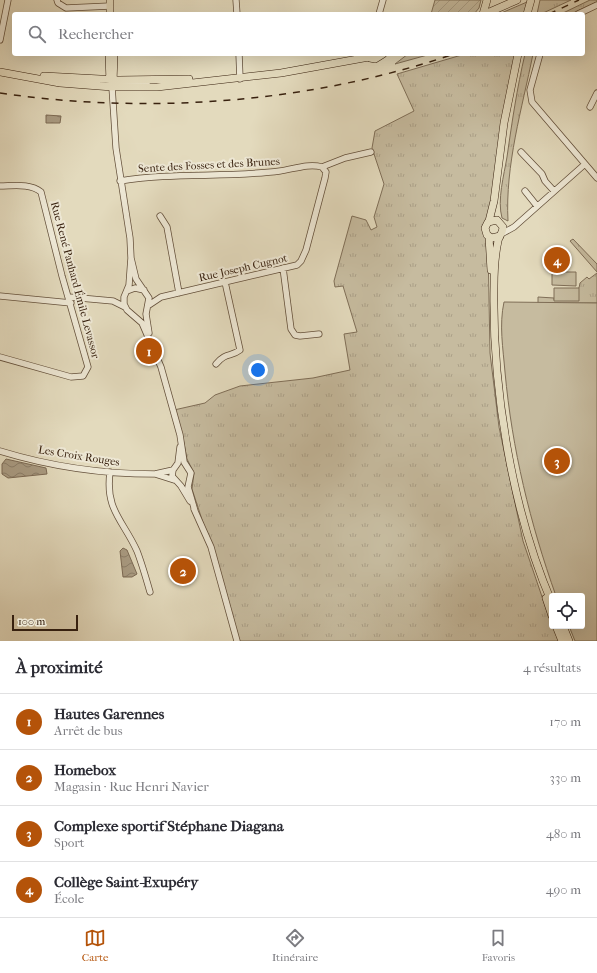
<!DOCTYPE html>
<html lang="fr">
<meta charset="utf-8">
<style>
:root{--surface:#fff;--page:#f7f7f7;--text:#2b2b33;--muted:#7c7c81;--line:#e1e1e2;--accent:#b45309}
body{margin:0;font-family:"IM FELL French Canon",serif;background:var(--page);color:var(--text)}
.controls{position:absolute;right:12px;bottom:12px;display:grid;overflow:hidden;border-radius:4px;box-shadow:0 4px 16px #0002}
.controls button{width:36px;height:36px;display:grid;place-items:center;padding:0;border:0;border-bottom:1px solid var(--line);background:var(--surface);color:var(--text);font:20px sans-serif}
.scale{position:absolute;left:12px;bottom:10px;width:66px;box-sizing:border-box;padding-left:4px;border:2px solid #38210f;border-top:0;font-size:11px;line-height:14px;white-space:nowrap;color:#38210f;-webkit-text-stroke:3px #ede7d4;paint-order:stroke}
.you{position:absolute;left:258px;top:370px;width:14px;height:14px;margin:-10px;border:3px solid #fff;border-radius:50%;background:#1a73e8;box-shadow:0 0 0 6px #1a73e833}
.badge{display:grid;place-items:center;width:26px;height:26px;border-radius:50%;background:var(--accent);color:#fff;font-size:13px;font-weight:700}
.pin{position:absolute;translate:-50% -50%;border:2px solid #fff;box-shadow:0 1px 4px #0006}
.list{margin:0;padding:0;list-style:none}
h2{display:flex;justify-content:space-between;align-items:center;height:52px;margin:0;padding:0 16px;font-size:17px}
h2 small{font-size:13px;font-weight:400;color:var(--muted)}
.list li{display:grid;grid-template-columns:26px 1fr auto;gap:12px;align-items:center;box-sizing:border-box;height:56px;padding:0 16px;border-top:1px solid var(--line)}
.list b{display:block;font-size:15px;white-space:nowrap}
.list p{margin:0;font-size:13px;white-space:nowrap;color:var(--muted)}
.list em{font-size:13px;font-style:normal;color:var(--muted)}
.icon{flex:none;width:22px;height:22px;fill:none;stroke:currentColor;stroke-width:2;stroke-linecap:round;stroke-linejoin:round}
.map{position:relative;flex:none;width:597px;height:641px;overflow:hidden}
.search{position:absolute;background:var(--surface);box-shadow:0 4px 16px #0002;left:12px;right:12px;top:12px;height:44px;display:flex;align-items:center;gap:10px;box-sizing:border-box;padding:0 14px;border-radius:4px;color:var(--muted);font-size:15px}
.sheet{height:276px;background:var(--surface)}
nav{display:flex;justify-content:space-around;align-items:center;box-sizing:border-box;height:56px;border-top:1px solid var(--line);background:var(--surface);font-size:11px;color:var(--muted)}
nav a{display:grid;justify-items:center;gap:2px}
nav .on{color:var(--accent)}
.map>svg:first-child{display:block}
</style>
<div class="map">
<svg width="597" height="641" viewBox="0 0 597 641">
<defs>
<pattern id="grass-tufts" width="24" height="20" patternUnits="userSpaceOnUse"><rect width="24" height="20" fill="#c6bb9f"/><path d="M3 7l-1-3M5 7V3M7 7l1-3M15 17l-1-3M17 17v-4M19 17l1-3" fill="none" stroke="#aba088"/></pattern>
<pattern id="garden-furrows" width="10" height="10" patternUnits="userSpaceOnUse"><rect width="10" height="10" fill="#c6bb9f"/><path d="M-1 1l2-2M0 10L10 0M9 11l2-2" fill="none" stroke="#aba088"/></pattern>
<pattern id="water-waves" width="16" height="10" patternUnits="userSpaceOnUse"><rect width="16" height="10" fill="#a99b82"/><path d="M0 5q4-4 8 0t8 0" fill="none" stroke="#8b7e69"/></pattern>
</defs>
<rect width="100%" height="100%" fill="#e3dabd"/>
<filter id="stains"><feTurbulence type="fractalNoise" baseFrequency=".005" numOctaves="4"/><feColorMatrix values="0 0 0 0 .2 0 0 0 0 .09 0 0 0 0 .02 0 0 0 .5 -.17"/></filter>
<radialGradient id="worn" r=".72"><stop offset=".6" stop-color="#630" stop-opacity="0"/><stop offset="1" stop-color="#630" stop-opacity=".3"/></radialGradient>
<path fill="url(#grass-tufts)" stroke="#7f6e57" d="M540 0H571L541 14H537Z
M590 0H597V2L571 14H561Z
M527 2 524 14H499Z
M408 54H431L395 64Z
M465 54H516L489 215C481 230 483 230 488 244L490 353 499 427 523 541 552 626H554L559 641H237L211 547 192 489 194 473 187 459 183 438 174 410 205 403 215 395 240 386 313 378 350 370 344 334 357 332 343 286 335 287 334 281 352 216 366 220 371 230 377 227 374 217 384 184 372 148 375 131 414 111 397 74Z
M525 54H533C522 109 505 165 508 221L502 218C497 200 504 175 507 157 512 122 517 88 525 54Z
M573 239 597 264V272L570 241Z
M597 273V303H538V297L554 298V300L579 288 580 283 587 277 589 279Z"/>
<path fill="url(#garden-furrows)" stroke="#7f6e57" d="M435 0H481L479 8 474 14H431Z"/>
<path fill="#c6bb9f" stroke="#7f6e57" d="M552 272H576V286L552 285Z
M554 288H579V301H554Z
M504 302 597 303V641H575L569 626H582V596H556C530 523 512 449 505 372 503 348 499 325 504 302Z"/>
<path fill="url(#water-waves)" stroke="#7c6a54" d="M46 115 61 116 60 123H46Z
M6 459 46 468 47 474 8 478 2 474V464Z
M123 548 127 550 137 574 132 577H123L120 551Z"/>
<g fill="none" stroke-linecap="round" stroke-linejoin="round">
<g stroke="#634f3a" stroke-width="7">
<path id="minor" d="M57 0 58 3 66 8 110 6
M236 0 237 14
M379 14 383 0
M578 14 597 5
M0 40 8 0
M239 54 240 79
M540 54 530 90 532 102 597 178
M114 83H147
M112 87 116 148 130 238 131 258 136 279 149 298 146 314 149 333
M590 107 597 93
M521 152 542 174 545 181 554 191
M322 167 345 158 371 152
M120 181C172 172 227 178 280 171 294 169 309 163 322 167
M0 186C13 186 30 183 41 192L62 276 88 367 83 376 71 377 0 357
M525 191 537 206
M160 216 167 227 179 293
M503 233 514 227 585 164
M131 258 129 285 124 297V304L127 310 142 323 161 367 180 435 184 462 191 473 188 487 195 511
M283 268 291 329 295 335 300 336 319 334
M127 291 135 288 144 290
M0 296 71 303
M69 297 113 301 125 307
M149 305 161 297 297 265 301 261 306 250 325 178 326 172 322 167
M216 364C226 352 231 357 240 350L225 282
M180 447 178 463 173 470 172 476 181 486 190 501
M0 451C49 466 103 474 155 474
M173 470 155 474 174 480
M110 472C105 510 123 520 137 551 142 564 146 578 150 592
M194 509 211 547 237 641"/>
</g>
<g stroke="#38210f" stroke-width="8">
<path id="major" d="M110 14V0
M483 14 487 0
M485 14 517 0
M527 14 531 0
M109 54 110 83
M367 54 370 58 375 59 383 54
M0 72 60 83 112 87H157L281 73 369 57
M44 76 119 80 189 79
M113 83 114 54
M489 221 494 201 504 123 518 54
M500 236 492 238 487 235 485 228 488 222 497 220 503 227C503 233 499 236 498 241 495 255 494 272 494 286 492 387 512 511 552 603
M489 237 491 270
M546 598 552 616
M556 626 562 641
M563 626 569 641"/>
</g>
<use href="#minor" stroke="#ede7d4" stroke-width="5.5"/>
<use href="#major" stroke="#e3dabd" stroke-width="7"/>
<path stroke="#38210f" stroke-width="1.5" stroke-dasharray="7 7" stroke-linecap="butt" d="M549 14 579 0
M0 93C150 115 310 103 454 54"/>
</g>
<g text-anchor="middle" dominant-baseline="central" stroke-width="4" stroke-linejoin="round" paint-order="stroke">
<g font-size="11" fill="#38210f" stroke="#ede7d4">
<text transform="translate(209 165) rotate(-3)">Sente des Fosses et des Brunes</text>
<text transform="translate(243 268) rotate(-13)">Rue Joseph Cugnot</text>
<text transform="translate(75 280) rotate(75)">Rue René Panhard Émile Levassor</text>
<text transform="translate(79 456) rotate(9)">Les Croix Rouges</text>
</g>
</g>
<rect width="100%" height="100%" filter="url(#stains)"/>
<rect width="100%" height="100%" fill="url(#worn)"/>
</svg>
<div class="controls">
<button><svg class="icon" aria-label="locate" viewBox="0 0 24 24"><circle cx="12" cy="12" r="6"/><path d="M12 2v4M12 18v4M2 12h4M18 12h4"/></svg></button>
</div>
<div class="scale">100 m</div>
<div class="you"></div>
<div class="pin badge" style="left:149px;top:351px">1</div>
<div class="pin badge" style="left:183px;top:571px">2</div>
<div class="pin badge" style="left:557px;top:461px">3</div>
<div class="pin badge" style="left:557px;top:260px">4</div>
<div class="search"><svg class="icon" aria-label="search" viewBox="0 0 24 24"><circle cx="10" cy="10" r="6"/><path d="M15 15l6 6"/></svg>Rechercher</div>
</div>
<section class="sheet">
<h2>À proximité<small>4 résultats</small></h2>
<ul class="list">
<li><span class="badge">1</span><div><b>Hautes Garennes</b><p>Arrêt de bus</p></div><em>170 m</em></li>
<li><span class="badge">2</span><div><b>Homebox</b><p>Magasin · Rue Henri Navier</p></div><em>330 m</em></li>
<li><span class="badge">3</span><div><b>Complexe sportif Stéphane Diagana</b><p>Sport</p></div><em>480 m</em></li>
<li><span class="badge">4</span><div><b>Collège Saint-Exupéry</b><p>École</p></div><em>490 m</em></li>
</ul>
</section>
<nav>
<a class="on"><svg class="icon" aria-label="map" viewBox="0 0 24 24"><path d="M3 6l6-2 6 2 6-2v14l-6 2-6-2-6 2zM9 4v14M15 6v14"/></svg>Carte</a>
<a><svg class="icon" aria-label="directions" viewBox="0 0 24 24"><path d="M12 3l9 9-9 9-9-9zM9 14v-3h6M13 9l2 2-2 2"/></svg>Itinéraire</a>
<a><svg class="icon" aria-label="saved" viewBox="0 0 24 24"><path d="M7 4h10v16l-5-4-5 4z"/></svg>Favoris</a>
</nav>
